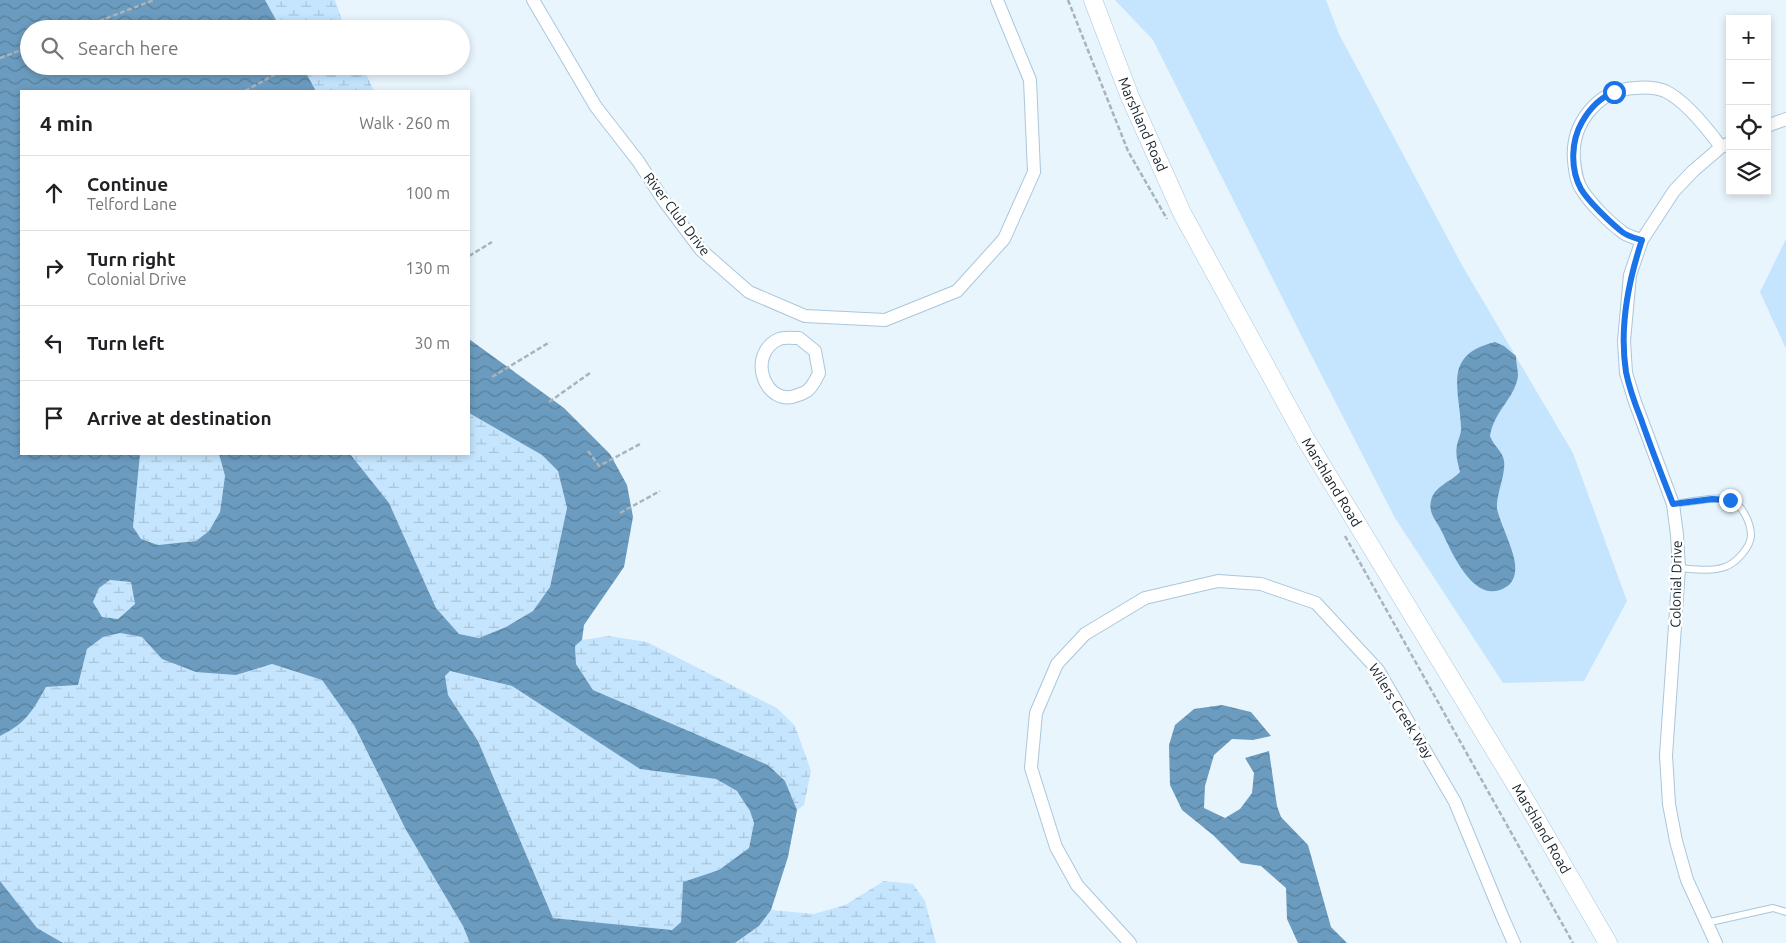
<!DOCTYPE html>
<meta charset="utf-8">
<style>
:root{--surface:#fff;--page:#f2f2f2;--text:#202124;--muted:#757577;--line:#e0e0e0}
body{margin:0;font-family:Ubuntu,sans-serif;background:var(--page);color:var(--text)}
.controls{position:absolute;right:15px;top:15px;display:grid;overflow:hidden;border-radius:0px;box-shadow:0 2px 8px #0003}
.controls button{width:45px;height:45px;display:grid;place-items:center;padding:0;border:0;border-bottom:1px solid var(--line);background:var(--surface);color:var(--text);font:25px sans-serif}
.stop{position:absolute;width:15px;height:15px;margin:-11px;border:4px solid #1a73e8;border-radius:50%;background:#fff}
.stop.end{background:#1a73e8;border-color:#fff;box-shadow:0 1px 5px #0008}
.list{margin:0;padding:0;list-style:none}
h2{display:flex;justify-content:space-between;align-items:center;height:65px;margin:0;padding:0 20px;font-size:21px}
h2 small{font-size:16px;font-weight:400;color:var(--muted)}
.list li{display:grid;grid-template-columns:32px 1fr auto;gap:15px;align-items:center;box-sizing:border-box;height:75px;padding:0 20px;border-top:1px solid var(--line)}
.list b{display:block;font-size:19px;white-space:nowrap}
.list p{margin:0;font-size:16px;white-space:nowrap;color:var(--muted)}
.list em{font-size:16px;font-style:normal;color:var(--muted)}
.icon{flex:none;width:28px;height:28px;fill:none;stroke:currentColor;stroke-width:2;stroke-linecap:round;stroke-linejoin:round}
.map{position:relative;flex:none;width:1786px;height:943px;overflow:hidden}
.search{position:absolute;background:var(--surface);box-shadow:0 2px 8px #0003;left:20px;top:20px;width:450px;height:55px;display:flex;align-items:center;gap:12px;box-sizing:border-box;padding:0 18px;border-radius:28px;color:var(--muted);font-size:19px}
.panel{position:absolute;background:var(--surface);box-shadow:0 2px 8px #0003;left:20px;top:90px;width:450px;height:365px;border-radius:0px}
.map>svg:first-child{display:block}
</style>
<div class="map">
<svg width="1786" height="943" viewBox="0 0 1786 943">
<defs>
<pattern id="wetland-marsh" width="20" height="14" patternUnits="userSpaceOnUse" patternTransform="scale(1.25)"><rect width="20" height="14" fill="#c4e5fd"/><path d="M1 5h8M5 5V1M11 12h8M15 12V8" fill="none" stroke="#a8c4d9"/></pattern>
<pattern id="water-waves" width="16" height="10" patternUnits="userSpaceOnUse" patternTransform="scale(1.25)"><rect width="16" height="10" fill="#6b9cbf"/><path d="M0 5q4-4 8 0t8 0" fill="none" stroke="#577f9b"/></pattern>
</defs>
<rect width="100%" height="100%" fill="#e9f5fd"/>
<path fill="#c4e5fd" d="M1115 0H1326L1339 34 1463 267 1573 453 1627 601 1584 681 1503 683 1395 518 1303 339 1153 40Z
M1786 239V349L1760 292Z"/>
<path fill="url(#wetland-marsh)" d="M265 0H335L345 29H281Z
M302 66H362L374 91H316Z
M469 413 542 455 558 471 567 508 550 587 533 611 506 627 479 638 459 634 436 608 389 503 350 454H469Z
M140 454H219L225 476 220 512 209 531 196 541 158 545 141 539 133 527Z
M110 580 131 581 135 604 118 619 102 617 93 602 99 588Z
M120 633 142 637 162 659 236 675 272 664 322 680 354 725 406 830 463 926 470 943H63L37 928 0 881V736C25 723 32 711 46 687L78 685 87 649 103 637Z
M609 636 647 642 777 708 795 726 811 771 804 805 797 810 785 781 768 765 593 690 576 664 575 646 582 640Z
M449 671 512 686 640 769 716 779 738 791 750 811 754 823 749 848 719 870 683 882 681 922 672 930 553 918 478 741 448 695 445 675Z
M884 881 913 884 925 901 936 943H735L759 926 771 910 814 914 845 905Z"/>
<path fill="url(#water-waves)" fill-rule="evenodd" d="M0 0H265L281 29H29V66H302L316 91H21V454H140L133 527 141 539 158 545 196 541 209 531 220 512 225 476 219 454H350L389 503 436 608 459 634 479 638 506 627 533 611 550 587 567 508 558 471 542 455 469 413V339L564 408 610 454 627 485 633 517 624 567 584 625 582 640 575 646 576 664 593 690 768 765 785 781 797 810 788 857 771 910 759 926 735 943H470L463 926 406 830 354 725 322 680 272 664 236 675 196 672 162 659 142 637 120 633 103 637 87 649 78 685 46 687C32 712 26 723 0 736ZM110 580 131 582 135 604 118 619 102 617 93 602 99 588ZM450 671 512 686 640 769 716 779 737 791 750 811 754 823 749 848 719 870 683 882 681 922 672 930 553 918 478 741 448 695 445 676Z
M1495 342 1504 346 1516 356C1516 363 1518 370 1518 376 1515 398 1494 411 1490 436 1493 445 1503 452 1504 461 1506 475 1496 493 1497 509 1501 525 1514 550 1515 564 1516 573 1514 582 1506 587 1475 607 1452 553 1442 532 1437 521 1428 514 1431 501 1434 486 1451 482 1460 472 1458 463 1455 455 1457 445 1458 439 1462 433 1461 427 1459 386 1443 355 1495 342Z
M1222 705 1251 712 1271 736 1253 740 1232 739 1214 755 1205 786 1204 808 1225 818 1240 809 1252 793 1254 773 1245 758 1269 751 1277 806 1281 817 1308 845 1331 927 1347 943H1298L1287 919 1286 888 1261 866 1241 863 1213 835 1182 810 1170 785 1169 745 1175 725 1194 709Z
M0 881 37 928 63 943H0Z"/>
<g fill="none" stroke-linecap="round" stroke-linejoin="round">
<g stroke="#aac6db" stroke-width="8">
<path id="lane" d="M1673 504C1686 503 1719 495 1731 500 1743 506 1751 523 1751 536 1750 548 1736 563 1725 567 1710 572 1693 569 1679 568
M1706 923 1773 908 1786 912"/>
</g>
<g stroke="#aac6db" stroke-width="14">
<path id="street" d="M533 0 596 107 638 161 664 201 701 250 749 292 805 316 885 320 957 291 1004 239 1034 172 1030 80 997 0
M1767 126 1786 119
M1642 240C1635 238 1626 236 1621 231 1609 222 1590 203 1582 190 1576 181 1575 170 1574 160 1571 124 1597 90 1635 88 1644 87 1655 87 1665 91 1686 101 1707 128 1721 147
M799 338 815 351 819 373C816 379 813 386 808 390 806 392 801 394 798 395 766 409 745 355 779 339 784 337 793 338 799 338Z
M1130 943 1077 885 1056 847 1031 768 1036 713 1057 664 1085 634 1145 598 1218 581 1261 584 1316 603 1378 670 1455 802 1502 916 1514 943
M1716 943 1687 880 1676 841 1669 804 1666 755 1679 568 1677 535 1673 504 1635 402 1626 373 1624 341 1630 275 1642 240 1674 191 1693 171 1721 147 1730 143"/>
</g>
<g stroke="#aac6db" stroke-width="19">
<g id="secondary">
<path id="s1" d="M1093 0 1130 97 1182 213 1305 438 1528 805 1608 943"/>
</g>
</g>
<path stroke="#a8b4bc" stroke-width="2.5" stroke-dasharray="5 2.5" stroke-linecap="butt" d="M1068 0 1128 151 1167 219
M78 29 154 0
M357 29 362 26
M0 58 29 47
M245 91 290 66
M469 256 492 242
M492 377 550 342
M549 402 590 373
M588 451 599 466 642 443
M620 513 660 491
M1345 536 1573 943"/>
<use href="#lane" stroke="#fff" stroke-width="6"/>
<use href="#street" stroke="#fff" stroke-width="12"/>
<use href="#secondary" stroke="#fff" stroke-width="18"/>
</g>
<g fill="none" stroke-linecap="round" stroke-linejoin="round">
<path stroke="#1a73e8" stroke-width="6" d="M1614 92C1599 98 1590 108 1582 122 1571 141 1570 169 1581 189 1588 201 1610 222 1621 231 1626 236 1635 238 1642 240 1628 282 1619 327 1626 372 1629 387 1635 404 1641 419 1651 448 1662 476 1673 504L1712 499 1730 500"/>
</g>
<g text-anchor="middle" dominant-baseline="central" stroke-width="5" stroke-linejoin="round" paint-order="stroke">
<g font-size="14" fill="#141f27" stroke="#fff">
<text stroke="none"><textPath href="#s1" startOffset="134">Marshland Road</textPath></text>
<text transform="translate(677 214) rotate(53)">River Club Drive</text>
<text stroke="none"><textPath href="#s1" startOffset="539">Marshland Road</textPath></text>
<text transform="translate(1676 584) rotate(-89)">Colonial Drive</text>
<text transform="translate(1401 711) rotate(58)">Wilers Creek Way</text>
<text stroke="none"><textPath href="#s1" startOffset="944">Marshland Road</textPath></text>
</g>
</g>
</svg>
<div class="controls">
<button>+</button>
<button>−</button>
<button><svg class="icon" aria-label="locate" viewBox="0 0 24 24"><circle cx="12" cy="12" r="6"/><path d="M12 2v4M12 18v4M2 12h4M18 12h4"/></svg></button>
<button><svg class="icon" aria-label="layers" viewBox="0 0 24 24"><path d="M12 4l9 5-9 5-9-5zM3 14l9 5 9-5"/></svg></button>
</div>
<div class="stop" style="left:1614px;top:92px"></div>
<div class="stop end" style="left:1730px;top:500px"></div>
<div class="search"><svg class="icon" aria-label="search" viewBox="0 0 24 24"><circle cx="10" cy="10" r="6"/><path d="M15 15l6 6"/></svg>Search here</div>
<section class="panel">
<h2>4 min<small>Walk · 260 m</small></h2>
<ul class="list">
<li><svg class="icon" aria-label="ahead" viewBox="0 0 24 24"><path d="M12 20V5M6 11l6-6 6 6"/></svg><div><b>Continue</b><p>Telford Lane</p></div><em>100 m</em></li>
<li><svg class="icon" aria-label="right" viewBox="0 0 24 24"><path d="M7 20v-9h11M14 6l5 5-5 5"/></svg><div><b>Turn right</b><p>Colonial Drive</p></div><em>130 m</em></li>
<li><svg class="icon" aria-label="left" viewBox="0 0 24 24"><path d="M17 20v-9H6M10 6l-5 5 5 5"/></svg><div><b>Turn left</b></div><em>30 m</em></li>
<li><svg class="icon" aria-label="arrive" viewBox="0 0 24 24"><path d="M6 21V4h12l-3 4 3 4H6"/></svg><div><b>Arrive at destination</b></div></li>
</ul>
</section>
</div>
